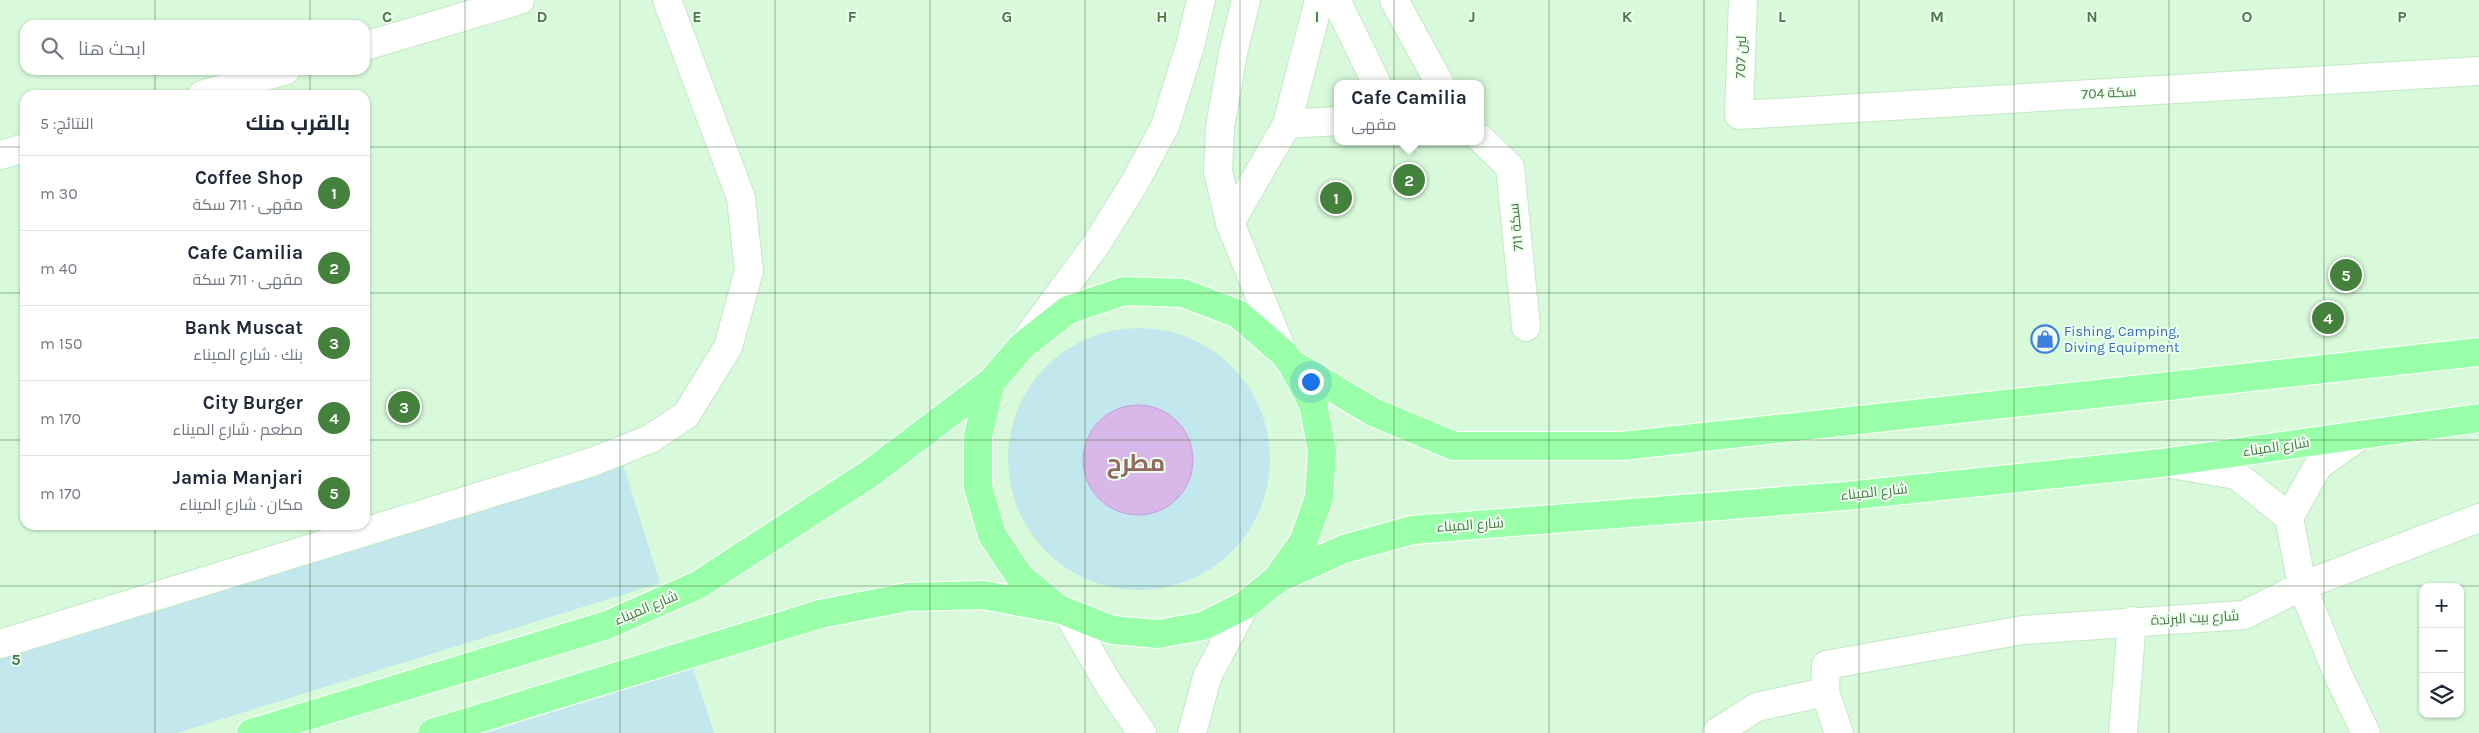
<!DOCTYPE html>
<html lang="ar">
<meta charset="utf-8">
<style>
:root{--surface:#fff;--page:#f2f2f3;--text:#1f2937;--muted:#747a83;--line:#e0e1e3;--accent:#43813c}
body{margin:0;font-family:Karla,Cairo,sans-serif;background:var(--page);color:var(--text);direction:rtl}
.controls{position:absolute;right:15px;bottom:15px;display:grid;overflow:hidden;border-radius:10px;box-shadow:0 1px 4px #0004}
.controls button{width:45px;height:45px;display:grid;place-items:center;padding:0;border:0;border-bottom:1px solid var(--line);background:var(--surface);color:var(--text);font:25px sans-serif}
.you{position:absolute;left:1310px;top:381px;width:18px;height:18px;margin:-12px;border:4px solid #fff;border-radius:50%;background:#1a73e8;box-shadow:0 0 0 8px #1a73e833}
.badge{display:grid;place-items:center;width:32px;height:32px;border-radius:50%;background:var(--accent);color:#fff;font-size:16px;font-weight:700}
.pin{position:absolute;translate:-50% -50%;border:2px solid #fff;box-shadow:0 1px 5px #0006}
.popup{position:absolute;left:1334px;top:80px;width:150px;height:65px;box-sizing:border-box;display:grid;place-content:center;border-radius:10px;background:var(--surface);filter:drop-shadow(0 1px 4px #0005);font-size:16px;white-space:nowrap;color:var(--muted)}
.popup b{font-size:19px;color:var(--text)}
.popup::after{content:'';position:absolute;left:50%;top:100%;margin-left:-10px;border:10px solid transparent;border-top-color:var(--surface)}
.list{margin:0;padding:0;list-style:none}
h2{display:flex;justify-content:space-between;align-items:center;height:65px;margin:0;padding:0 20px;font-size:21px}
h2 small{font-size:16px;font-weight:400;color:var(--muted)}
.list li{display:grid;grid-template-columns:32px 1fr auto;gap:15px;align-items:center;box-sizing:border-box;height:75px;padding:0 20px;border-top:1px solid var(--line)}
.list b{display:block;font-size:19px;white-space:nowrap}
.list p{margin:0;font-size:16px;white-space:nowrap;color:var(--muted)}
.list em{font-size:16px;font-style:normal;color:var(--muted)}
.icon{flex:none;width:28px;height:28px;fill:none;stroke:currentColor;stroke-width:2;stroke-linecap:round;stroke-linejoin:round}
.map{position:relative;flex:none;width:2479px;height:733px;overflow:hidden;direction:ltr}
.search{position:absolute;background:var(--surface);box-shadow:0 1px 4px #0004;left:20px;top:20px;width:350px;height:55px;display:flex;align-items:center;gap:12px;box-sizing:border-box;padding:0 18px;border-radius:15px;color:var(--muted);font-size:19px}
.panel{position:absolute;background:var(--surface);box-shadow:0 1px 4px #0004;left:20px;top:90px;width:350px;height:440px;border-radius:15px;direction:rtl}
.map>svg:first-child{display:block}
</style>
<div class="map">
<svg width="2479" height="733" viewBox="0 0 2479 733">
<rect width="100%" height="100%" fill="#e4fde8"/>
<path fill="#d8fadb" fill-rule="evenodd" d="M0 0H2479V733H0ZM25 25H365V70H25ZM1338 84H1480V141H1338ZM25 95H365V525H25ZM2423 587H2460V714H2423Z"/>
<path fill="#c2e7ec" d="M1008 459a131 131 0 1 1 262 0a131 131 0 1 1-262 0Z
M623 464 660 583 177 733H0V657Z
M693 668 714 733H485Z"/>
<path fill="#d8b8e8" stroke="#c79ddb" d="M1083 460a55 55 0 1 1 110 0a55 55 0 1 1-110 0Z"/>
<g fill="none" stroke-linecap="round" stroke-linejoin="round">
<g stroke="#c4e8c5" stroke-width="30">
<path id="minor" d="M1246 0 1233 53 1220 127 1218 171 1230 223 1283 353
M1336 0 1377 84
M1394 0 1440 84
M1743 0 1739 115 2479 71
M365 46 520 0
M202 95 286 70
M1287 124 1338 121
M1480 138 1510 167 1526 327
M0 155 25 148
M1230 223 1287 124 1319 0
M1028 337 1097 243 1135 182 1165 126 1190 46 1201 0
M2171 464 2236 475 2289 517 2302 586 2338 675 2366 733
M2289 517 2318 466 2361 435
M1068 614 1109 685 1142 733
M0 644 592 462 650 439 686 415 728 347 749 271 741 198 667 0
M1825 692 1839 733
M1717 732 1757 707 1825 692 1826 665 2023 630 2244 615 2302 586 2479 518
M1192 733 1207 677 1245 605
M2123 733 2132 621"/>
</g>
<g stroke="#fff" stroke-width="30">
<path id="major" d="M1291 363 1313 404 1322 451 1319 498 1303 542 1276 580 1245 605 1203 626 1158 634 1112 630 1059 609 1020 577 992 535 978 487V436L991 382 1022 346 1068 310 1124 291 1183 293 1238 314 1283 353 1291 363 1373 412 1454 446H1621L2479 352
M1277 579 1344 549 1412 530 1846 496 2161 463 2479 418
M251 733 607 625 698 585 869 474 991 382
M432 733 820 614 907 597 983 595 1057 609"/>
</g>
<use href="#minor" stroke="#fff" stroke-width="28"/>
<use href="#major" stroke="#9affa9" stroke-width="28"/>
</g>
<path fill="none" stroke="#4e7848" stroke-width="1" stroke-opacity="0.55" d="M155 0V25M310 0V25M465 0V733M620 0V733M775 0V733M930 0V733M1085 0V733M1240 0V733M1394 0V733M1549 0V733M1704 0V733M1859 0V733M2014 0V733M2169 0V733M2324 0V733M155 70V95M310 70V95M0 147H25M365 147H2479M0 293H25M365 293H2479M0 440H25M365 440H2479M155 525V733M310 525V733M0 586H2479"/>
<defs>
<g id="shop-ring" transform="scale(1.4375)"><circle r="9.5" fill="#ecffee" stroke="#3f7fe0" stroke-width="1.5"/><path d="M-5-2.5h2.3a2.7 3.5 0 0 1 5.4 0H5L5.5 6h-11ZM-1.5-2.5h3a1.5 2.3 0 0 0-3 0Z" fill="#3f7fe0"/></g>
</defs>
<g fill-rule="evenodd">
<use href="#shop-ring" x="2045" y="339"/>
</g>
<g text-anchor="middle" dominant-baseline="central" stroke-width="4" stroke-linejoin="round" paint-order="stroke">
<g font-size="14" fill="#4e7848" stroke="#ecffee">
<text transform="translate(1741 57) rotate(-88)">لين 707</text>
<text transform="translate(2109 93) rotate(-3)">سكة 704</text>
<text transform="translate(1516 227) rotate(-96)">711 سكة</text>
<text transform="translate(2276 447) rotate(-8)">شارع الميناء</text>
<text transform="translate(1874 492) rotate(-6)">شارع الميناء</text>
<text transform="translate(1470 525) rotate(-4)">شارع الميناء</text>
<text transform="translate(646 608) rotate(-23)">شارع الميناء</text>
<text transform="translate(2195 618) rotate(-3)">شارع بيت البرندة</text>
</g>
<g font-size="14" fill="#366cbe" stroke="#ecffee" text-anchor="start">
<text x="2064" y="331">Fishing, Camping,<tspan x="2064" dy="16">Diving Equipment</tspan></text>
</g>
<g font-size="24" font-weight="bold" fill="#94695f" stroke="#ecffee">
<text x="1136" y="463">مطرح</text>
</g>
</g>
<g font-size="16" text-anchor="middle" font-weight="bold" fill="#4e7848" stroke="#ecffee" stroke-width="4" stroke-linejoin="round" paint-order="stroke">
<text x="387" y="22">C</text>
<text x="542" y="22">D</text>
<text x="697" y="22">E</text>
<text x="852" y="22">F</text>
<text x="1007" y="22">G</text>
<text x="1162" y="22">H</text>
<text x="1317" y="22">I</text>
<text x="1472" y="22">J</text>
<text x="1627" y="22">K</text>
<text x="1782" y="22">L</text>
<text x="1937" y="22">M</text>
<text x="2092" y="22">N</text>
<text x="2247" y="22">O</text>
<text x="2402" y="22">P</text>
<text x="16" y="665">5</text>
</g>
</svg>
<div class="controls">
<button>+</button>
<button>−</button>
<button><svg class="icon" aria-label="layers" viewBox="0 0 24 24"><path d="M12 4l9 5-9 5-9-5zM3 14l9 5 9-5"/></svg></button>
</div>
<div class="you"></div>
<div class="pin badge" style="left:1336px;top:198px">1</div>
<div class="pin badge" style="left:1409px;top:180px">2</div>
<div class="popup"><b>Cafe Camilia</b>مقهى</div>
<div class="pin badge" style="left:404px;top:407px">3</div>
<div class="pin badge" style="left:2328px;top:318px">4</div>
<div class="pin badge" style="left:2346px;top:275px">5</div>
<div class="search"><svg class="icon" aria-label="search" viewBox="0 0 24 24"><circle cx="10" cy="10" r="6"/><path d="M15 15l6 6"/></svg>ابحث هنا</div>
<section class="panel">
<h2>بالقرب منك<small>النتائج: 5</small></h2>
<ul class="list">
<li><span class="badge">1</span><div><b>Coffee Shop</b><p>مقهى · 711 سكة</p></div><em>30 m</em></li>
<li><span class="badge">2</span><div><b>Cafe Camilia</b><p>مقهى · 711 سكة</p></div><em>40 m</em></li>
<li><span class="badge">3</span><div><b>Bank Muscat</b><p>بنك · شارع الميناء</p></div><em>150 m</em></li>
<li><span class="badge">4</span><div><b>City Burger</b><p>مطعم · شارع الميناء</p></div><em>170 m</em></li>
<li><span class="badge">5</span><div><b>Jamia Manjari</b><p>مكان · شارع الميناء</p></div><em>170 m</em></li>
</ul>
</section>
</div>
